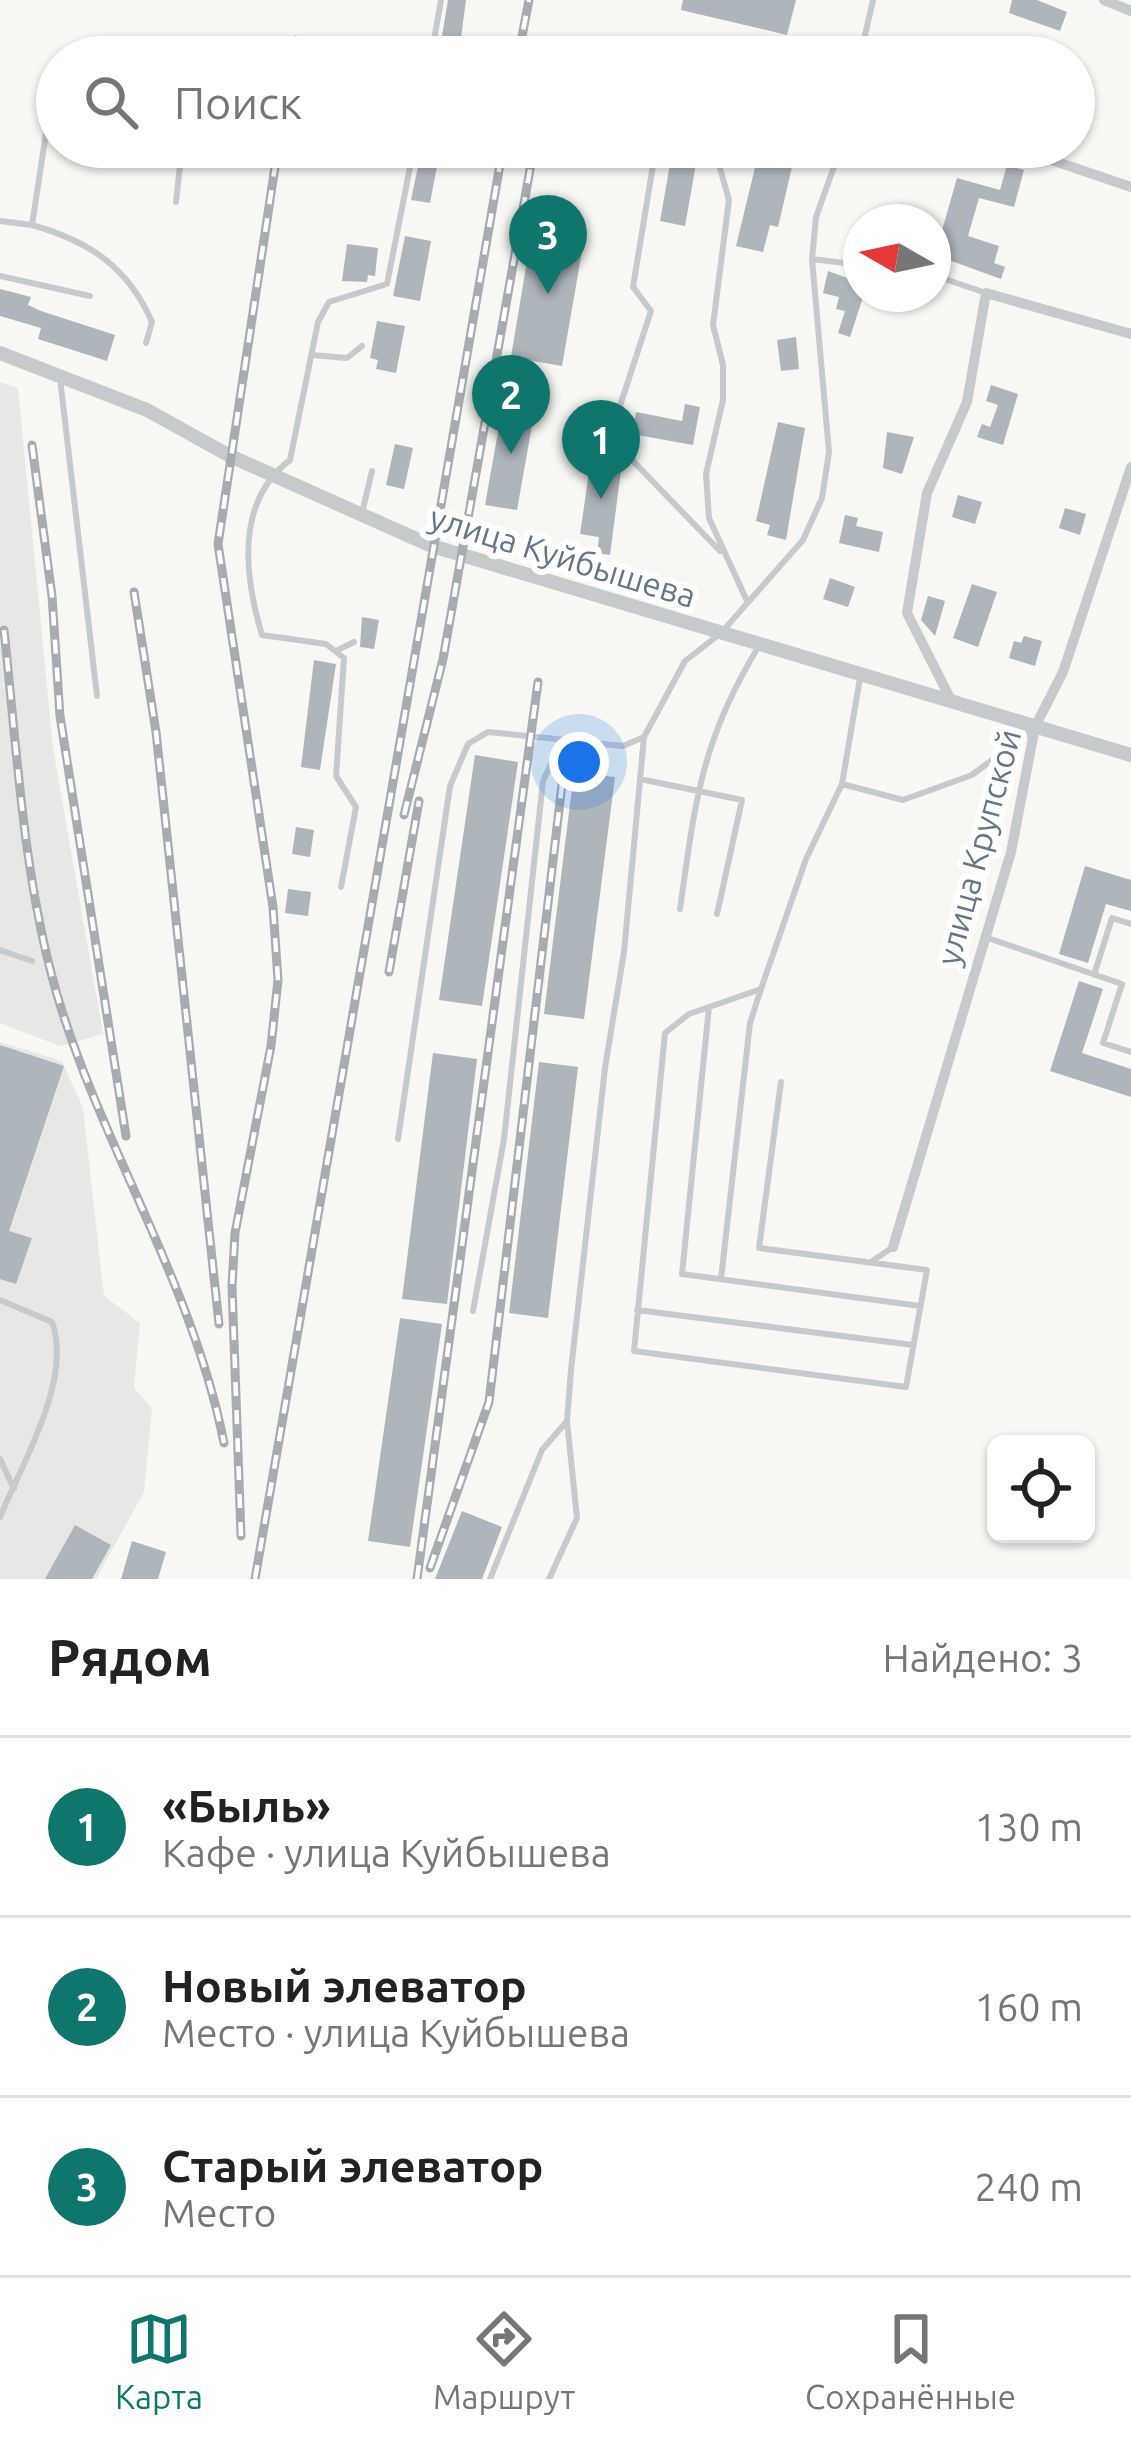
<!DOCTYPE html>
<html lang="ru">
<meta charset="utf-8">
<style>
:root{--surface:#fff;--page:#f2f2f2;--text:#222;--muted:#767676;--line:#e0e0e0;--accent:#0f766e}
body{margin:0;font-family:Ubuntu,sans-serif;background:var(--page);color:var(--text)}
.controls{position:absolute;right:36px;bottom:36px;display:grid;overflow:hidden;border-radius:18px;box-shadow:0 3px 9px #0004}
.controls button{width:108px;height:108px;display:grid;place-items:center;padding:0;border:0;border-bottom:3px solid var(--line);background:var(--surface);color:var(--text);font:60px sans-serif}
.compass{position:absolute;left:843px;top:204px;width:108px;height:108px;border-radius:50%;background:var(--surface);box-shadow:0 3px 9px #0004;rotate:279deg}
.you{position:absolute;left:579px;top:762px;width:42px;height:42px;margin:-30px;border:9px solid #fff;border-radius:50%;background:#1a73e8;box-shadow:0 0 0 18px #1a73e833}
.badge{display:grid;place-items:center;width:78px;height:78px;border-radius:50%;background:var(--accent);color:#fff;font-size:39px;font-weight:700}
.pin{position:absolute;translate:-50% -99px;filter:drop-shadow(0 3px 6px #0008)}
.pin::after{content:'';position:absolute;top:63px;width:42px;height:36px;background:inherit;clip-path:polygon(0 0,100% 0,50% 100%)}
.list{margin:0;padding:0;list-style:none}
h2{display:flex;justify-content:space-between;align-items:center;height:156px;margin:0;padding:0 48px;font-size:51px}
h2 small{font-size:39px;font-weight:400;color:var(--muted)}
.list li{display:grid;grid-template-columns:78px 1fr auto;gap:36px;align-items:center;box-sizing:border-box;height:180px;padding:0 48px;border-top:3px solid var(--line)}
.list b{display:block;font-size:45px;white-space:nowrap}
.list p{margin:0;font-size:39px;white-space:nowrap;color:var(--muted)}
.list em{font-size:39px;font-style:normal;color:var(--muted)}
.icon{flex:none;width:66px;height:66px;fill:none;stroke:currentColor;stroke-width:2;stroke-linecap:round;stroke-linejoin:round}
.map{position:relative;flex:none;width:1131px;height:1579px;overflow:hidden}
.search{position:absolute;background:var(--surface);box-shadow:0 3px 9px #0004;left:36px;right:36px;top:36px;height:132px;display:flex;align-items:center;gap:30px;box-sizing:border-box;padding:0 42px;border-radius:66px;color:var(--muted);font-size:45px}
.sheet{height:696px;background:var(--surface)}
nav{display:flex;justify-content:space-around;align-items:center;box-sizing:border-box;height:168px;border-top:3px solid var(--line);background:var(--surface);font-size:33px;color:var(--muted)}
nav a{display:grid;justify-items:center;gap:6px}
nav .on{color:var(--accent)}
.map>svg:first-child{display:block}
</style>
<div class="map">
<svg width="1131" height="1579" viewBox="0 0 1131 1579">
<rect width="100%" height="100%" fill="#f7f7f3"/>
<path fill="#e7e8e6" d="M0 382 18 388 53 748 103 1034 60 1046 0 1023Z
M0 1042 62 1061 83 1108 104 1296 140 1323 134 1388 152 1408 144 1492 96 1579H0Z"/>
<path fill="#aeb5bb" d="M448 0H466L461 38 442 36Z
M683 0H796L787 35 681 10Z
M1012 0H1037L1067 12 1060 31 1009 13Z
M673 147H699L685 226 660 221Z
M760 147 795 154 778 227 770 225 763 252 736 246Z
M421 152 439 156 430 203 411 200Z
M1007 165 1024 170 1014 207 979 198 968 236 999 246 994 263 1005 267 1001 279 935 255 957 178 1000 190Z
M532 231 584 240 562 366 511 357Z
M405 236 431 241 420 301 393 296Z
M347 244 378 248 375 276 368 275 367 282 342 281Z
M828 271 861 283 864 294 850 337 838 333 845 311 836 309 839 297 823 293Z
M0 289 31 297 28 305 41 311 115 335 107 361 38 339 41 328 0 316Z
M377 321 405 326 396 373 376 369 378 360 370 358Z
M796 337 799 369 781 371 777 340Z
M991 385 1018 394 1003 445 977 437 982 424 990 427 998 405 986 401Z
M504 398 536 403 517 510 485 505Z
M685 404 700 407 693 445 632 434 636 412 682 421Z
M778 422 805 428 786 540 767 535 770 525 756 521Z
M887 432 914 437 902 474 883 468Z
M395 444 413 448 404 489 386 485Z
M591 459 622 463 610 555 597 553 599 537 580 534Z
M958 495 982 502 975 524 952 517Z
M1065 508 1086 514 1080 535 1059 528Z
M845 515 858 518 856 526 883 532 879 552 839 543Z
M830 578 855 587 848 607 823 599Z
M972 584 997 592 978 647 953 638Z
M928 596 945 601 935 636 921 620Z
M362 617 379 620 374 649 360 647Z
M1024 636 1042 641 1035 666 1009 658 1014 641 1021 643Z
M314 660 336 664 320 770 301 767Z
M475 755 518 762 482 1006 439 1000Z
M574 772 615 777 584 1019 544 1014Z
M296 827 314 830 310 857 292 854Z
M1085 866 1131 880V911L1106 904 1088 963 1059 954Z
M288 889 311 892 308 916 285 913Z
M1079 981 1103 989 1082 1053 1131 1069V1097L1050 1071Z
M0 1045 64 1066 9 1231 32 1238 16 1284 0 1279Z
M433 1053 477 1059 447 1304 402 1299Z
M539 1062 578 1067 548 1318 509 1313Z
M400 1318 442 1324 410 1547 368 1541Z
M462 1511 502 1527 482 1579H435Z
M75 1525 111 1545 92 1579H45Z
M132 1541 166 1552 158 1579H121Z"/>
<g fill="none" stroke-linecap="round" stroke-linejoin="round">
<path stroke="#c6cacd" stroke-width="6" d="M431 57 441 0
M860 57 873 0
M656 147 633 287 651 311 616 418 634 462 720 551
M714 147 729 200 713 325 723 365V400L706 474 709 518 747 601
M176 202 182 147
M0 221 32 225 57 61
M32 225C89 241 128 267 152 322L146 343
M812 259 861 265
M933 275 986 293
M0 276 90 296
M312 355 347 358 362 346
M60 378 97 696
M362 513 372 471
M338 650 354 642
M640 779 742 800 717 914
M842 784 903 800 972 775 1032 730
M341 887 356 807 336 776 344 658 326 644 262 635C244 575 235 502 290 460L318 322 329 302 387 284 414 147
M680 909C695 803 701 740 759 646
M985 937 1122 984 1103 1043 1131 1052
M0 950 32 961
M1094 975 1112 918 1131 924
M709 1007 682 1274 920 1306
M781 1082 759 1248 927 1270 906 1387 634 1351 665 1033 689 1014 761 989 806 859 842 784 860 678
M398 1139 450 786 468 744 488 732 623 746 644 737 685 661 721 633 803 540 822 498 829 452 812 259 816 217 841 147
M871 1262 893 1247
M721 1279 750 1023 761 989
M0 1300 52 1322C73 1379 22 1464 0 1517
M637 1310 913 1345
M473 1311 504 1139 543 781 558 749 586 745
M0 1459 14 1489
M490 1579 542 1450 567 1421
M549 1579 577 1518 567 1421 571 1370 605 1068 624 952 644 737"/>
<path stroke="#c6cacd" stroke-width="10" d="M1104 0 1131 11
M1013 147 1131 187
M952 702 907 613 927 493 967 402 986 293 1131 334
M893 1247 1011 852 1035 727 1063 672 1131 467"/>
<path stroke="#c6cacd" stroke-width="14" d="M0 353 147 410 230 456 432 546 1131 755"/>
<g stroke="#a6acb2" stroke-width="9">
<path id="rail" d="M292 57 295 40
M518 57 529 0
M32 445 52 596 60 716 126 1136
M134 592 156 732 219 1324
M4 630C17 749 23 876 56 991 100 1144 192 1281 224 1443
M404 815 443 659 534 147
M389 972 419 801
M241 1536 232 1286 235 1233 271 1046 278 980 273 907 218 544 278 147
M430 1568 489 1402 563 776
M255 1579 503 147
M417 1579 538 682"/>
</g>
<use href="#rail" stroke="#fff" stroke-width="4.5" stroke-dasharray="14" stroke-linecap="butt"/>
</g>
<g text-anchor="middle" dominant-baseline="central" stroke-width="12" stroke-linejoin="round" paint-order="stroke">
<g font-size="33" fill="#637586" stroke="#fff">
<text transform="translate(563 556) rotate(17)">улица Куйбышева</text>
<text transform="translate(978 847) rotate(-75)">улица Крупской</text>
</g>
</g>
</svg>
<div class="controls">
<button><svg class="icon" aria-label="locate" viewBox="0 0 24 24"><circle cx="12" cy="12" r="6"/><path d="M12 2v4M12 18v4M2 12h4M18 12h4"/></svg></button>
</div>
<svg class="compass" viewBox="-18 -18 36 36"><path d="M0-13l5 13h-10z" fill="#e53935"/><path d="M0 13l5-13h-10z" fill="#767676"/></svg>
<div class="you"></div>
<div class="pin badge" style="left:601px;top:499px">1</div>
<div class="pin badge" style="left:511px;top:454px">2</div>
<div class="pin badge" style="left:548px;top:294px">3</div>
<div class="search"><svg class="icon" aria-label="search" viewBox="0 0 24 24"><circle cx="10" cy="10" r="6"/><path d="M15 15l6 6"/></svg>Поиск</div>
</div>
<section class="sheet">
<h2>Рядом<small>Найдено: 3</small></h2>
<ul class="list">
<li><span class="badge">1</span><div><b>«Быль»</b><p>Кафе · улица Куйбышева</p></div><em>130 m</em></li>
<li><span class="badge">2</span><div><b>Новый элеватор</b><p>Место · улица Куйбышева</p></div><em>160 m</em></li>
<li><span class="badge">3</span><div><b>Старый элеватор</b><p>Место</p></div><em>240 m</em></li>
</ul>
</section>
<nav>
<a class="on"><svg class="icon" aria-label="map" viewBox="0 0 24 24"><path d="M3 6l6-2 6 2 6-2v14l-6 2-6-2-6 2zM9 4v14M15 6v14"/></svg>Карта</a>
<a><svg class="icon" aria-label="directions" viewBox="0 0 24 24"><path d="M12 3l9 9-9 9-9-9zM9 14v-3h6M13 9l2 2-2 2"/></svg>Маршрут</a>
<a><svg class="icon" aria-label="saved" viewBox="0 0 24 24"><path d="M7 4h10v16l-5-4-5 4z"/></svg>Сохранённые</a>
</nav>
